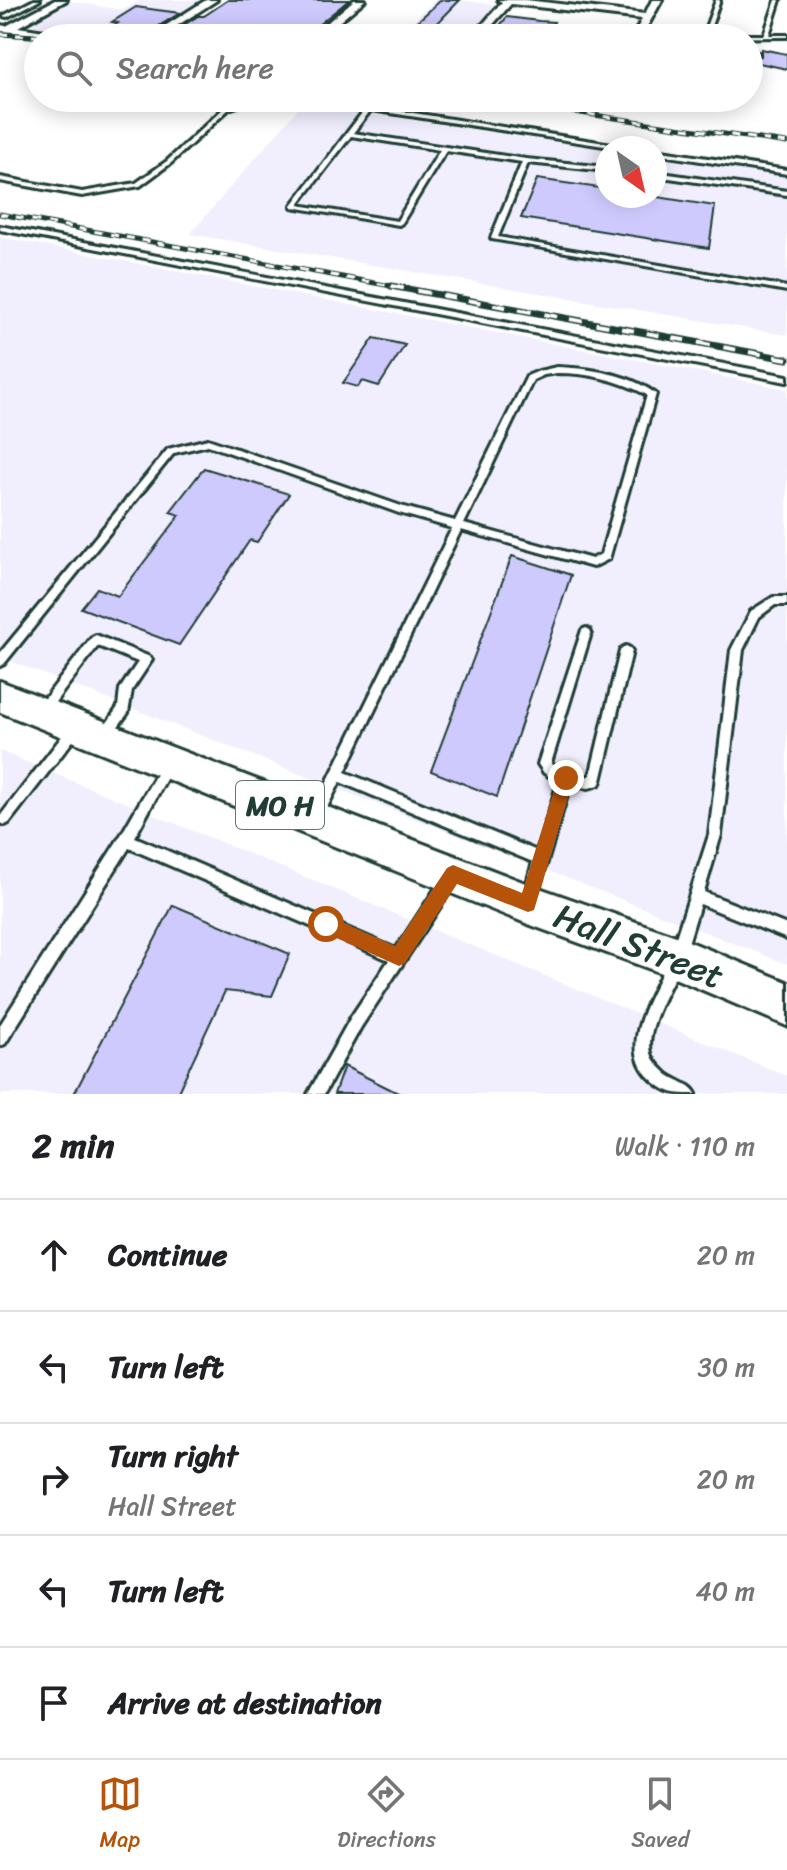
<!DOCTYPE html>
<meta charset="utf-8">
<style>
:root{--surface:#fff;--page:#f2f2f2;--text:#202124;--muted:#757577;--line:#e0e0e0;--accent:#b45309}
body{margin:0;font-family:Sriracha,sans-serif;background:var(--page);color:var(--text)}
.compass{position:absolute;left:595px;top:136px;width:72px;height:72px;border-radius:50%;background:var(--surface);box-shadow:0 4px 20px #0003;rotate:146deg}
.stop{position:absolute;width:24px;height:24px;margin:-18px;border:6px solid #b45309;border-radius:50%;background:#fff}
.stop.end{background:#b45309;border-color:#fff;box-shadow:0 2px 8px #0008}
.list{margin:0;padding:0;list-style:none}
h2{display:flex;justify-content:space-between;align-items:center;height:104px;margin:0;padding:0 32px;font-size:34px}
h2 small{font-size:26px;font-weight:400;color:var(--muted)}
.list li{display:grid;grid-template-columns:52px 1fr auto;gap:24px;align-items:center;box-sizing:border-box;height:112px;padding:0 32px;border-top:2px solid var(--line)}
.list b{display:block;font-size:30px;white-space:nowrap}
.list p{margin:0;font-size:26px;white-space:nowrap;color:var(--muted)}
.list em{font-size:26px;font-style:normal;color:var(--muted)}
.icon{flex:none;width:44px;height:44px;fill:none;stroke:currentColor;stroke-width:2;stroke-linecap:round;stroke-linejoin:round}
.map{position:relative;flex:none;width:787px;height:1094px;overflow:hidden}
.search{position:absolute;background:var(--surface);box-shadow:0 4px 20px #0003;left:24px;right:24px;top:24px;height:88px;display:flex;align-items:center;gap:20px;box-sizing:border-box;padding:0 28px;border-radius:44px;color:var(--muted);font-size:30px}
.sheet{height:664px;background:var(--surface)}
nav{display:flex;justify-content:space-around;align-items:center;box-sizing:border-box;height:112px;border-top:2px solid var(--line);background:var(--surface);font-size:22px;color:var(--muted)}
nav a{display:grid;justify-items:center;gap:4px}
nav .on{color:var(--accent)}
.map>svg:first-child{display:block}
</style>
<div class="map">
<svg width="787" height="1094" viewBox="0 0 787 1094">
<rect width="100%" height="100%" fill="#fff"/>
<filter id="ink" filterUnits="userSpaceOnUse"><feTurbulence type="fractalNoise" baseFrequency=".0125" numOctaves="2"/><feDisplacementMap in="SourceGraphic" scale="16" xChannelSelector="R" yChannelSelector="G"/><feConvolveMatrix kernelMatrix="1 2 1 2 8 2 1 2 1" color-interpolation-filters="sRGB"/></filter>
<g filter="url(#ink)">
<path fill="#f1effe" d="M141 0H205L145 38H115L29 25 69 1 123 10Z
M435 0H459L496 5 467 38H397Z
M302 104 607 150V196H655V158L787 177V335L190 234Z
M0 237 787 389V964L0 657Z
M0 751 787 1076V1094H0Z"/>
<path fill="#cfcafd" stroke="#1f3d34" stroke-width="2" d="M228 0H349L302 38H168L172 35H168L198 16H204Z
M441 0H460L423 38H399Z
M136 7 157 10 180 13 149 32 112 27 118 23 112 22Z
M507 17 539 21 554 22 545 38H489Z
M761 49 787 54V69L749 61 761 56Z
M537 179 607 189V196H651L715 206 709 248 521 218Z
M374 338 405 345 379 386 362 381 358 387 343 383Z
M204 468 289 494 257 542 250 540 179 645 81 608 97 588 118 596 180 515 170 512Z
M512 556 571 575 497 797 431 771Z
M173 905 290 954 272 996 225 991 177 1094H74Z
M344 1066 400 1094H334Z"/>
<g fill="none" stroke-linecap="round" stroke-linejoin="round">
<g stroke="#1f3d34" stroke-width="6">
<path id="lane" d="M34 0H40L7 17 3 16Z
M716 0H720L708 35H764L776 0H780L769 35H787V37L682 38 638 31 640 30 685 36 703 35Z
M749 49 758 53 759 54 756 56 749 53Z
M253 98H262L229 109 171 163 140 186 82 196 0 181V177L82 192 136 183 167 161 225 107Z
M303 98H317L631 147 632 148H617L371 110 353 133 526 159 607 167V171L528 163 498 237 787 287V291L492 239 491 238 522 162 446 151 402 223 399 225 292 207V205L365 109ZM351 136 440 150 397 221 298 205Z
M655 150 787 170V174L655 154Z
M655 172 787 191V195L655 176Z
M0 226 787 376V382L0 230Z
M557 367C589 368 630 374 656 394L610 556 609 559 593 567 461 530 345 772 537 851 558 782 544 773 538 764 581 633 582 630 586 628 590 630 591 633 551 763C561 774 574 777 590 776L620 651 622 648 626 646 630 648 632 651 601 781 599 785 589 788 570 786 535 902 530 904 525 902 523 897 533 862 340 782 320 821 316 823 312 821 310 817 452 528 399 513 208 445 174 453 4 664 0 666V653L168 449 208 439 404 507 455 521 527 376 539 371ZM557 373C589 373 619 380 647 395L601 554 592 559 464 524 533 380 544 375Z
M773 597H787V605H775L759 617 743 650 721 835 704 892 787 925V939L700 904 686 950 684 955 679 957 674 955 672 950 709 835 731 650 751 611Z
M96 635 150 657 152 660 132 690 128 713 110 737 106 738 102 737 100 733 118 707 120 689 138 662 98 646 46 714 42 715 38 714 36 710 92 637Z
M74 725 78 726 80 730 78 734 9 823 5 825 1 823V815L70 726Z
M167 760 171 762 173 766 135 837 396 949 445 874 450 872 455 874 457 879 455 884 361 1027 324 1094H308L351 1017 389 960 129 848 5 1044 0 1046V1025L121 835 163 762Z
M673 958 678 960 680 965C670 988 645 1028 651 1053 653 1061 660 1067 666 1073 675 1081 691 1083 696 1094 675 1094 667 1094 651 1079 616 1047 653 994 668 960Z"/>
</g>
<g stroke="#1f3d34" stroke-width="6">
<path id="street" d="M55 0H67L18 27 92 38 0 31V25L6 26Z
M206 0H217L158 38H146Z
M354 0H365L320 38H309Z
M498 0H526L645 14 652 0H662L641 38 633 36 642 19 511 4 481 38H471L502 2Z"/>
</g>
<g stroke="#1f3d34" stroke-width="6">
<path id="primary" d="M0 681 528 884 676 936 787 982V1026L672 977 528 924 0 712Z"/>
</g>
<use href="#lane" fill="#fff" fill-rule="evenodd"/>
<use href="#street" fill="#fff" fill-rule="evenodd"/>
<use href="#primary" fill="#fff" fill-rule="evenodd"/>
<g stroke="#1f3d34" stroke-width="5">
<path id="rail-far1" d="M0 34 61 38
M477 98 787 143
M0 214 402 288"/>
</g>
<g stroke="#1f3d34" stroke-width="7">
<path id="rail" d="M391 286 787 359"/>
</g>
<use href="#rail-far1" stroke="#fff" stroke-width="3" stroke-dasharray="8" stroke-linecap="butt"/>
<use href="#rail" stroke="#fff" stroke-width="4" stroke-dasharray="13" stroke-linecap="butt"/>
</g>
</g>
<path fill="#b45309" d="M566 771 574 778 534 910 528 912 457 884 405 963 399 966 319 930 317 924 319 918 326 915 395 946 447 868 453 865 522 893 558 778Z"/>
<g text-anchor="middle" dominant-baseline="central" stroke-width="6" stroke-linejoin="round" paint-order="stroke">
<rect fill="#fff" stroke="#627771" stroke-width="2" x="236" y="781" width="88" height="48" rx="6"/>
<g font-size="28" font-weight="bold" fill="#1f3d34">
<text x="280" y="805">MO H</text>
</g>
<g font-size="36" fill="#1f3d34" stroke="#fff">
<text transform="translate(639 946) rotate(21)">Hall Street</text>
</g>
</g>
</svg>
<svg class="compass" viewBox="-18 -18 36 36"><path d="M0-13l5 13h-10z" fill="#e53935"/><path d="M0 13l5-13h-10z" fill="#757577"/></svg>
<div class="stop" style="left:326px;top:924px"></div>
<div class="stop end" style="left:566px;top:778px"></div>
<div class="search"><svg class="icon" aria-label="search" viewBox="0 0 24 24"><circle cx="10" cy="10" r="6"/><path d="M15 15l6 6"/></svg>Search here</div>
</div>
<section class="sheet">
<h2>2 min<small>Walk · 110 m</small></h2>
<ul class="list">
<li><svg class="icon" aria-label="ahead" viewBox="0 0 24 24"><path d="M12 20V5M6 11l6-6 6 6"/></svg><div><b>Continue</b></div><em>20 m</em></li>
<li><svg class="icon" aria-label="left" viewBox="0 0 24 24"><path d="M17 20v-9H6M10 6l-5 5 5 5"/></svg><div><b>Turn left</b></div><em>30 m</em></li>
<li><svg class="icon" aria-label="right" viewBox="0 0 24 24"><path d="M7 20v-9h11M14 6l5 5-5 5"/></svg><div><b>Turn right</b><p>Hall Street</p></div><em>20 m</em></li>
<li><svg class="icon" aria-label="left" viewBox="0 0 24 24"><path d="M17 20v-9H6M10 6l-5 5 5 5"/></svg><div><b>Turn left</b></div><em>40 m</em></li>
<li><svg class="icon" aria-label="arrive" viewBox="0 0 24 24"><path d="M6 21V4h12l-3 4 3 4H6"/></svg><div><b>Arrive at destination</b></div></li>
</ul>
</section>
<nav>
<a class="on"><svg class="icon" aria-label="map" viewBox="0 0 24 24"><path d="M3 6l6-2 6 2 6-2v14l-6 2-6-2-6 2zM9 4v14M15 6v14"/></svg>Map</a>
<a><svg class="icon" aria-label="directions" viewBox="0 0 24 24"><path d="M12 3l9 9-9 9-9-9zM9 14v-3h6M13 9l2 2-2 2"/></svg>Directions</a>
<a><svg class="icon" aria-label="saved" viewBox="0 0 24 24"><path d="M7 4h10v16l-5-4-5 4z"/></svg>Saved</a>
</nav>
